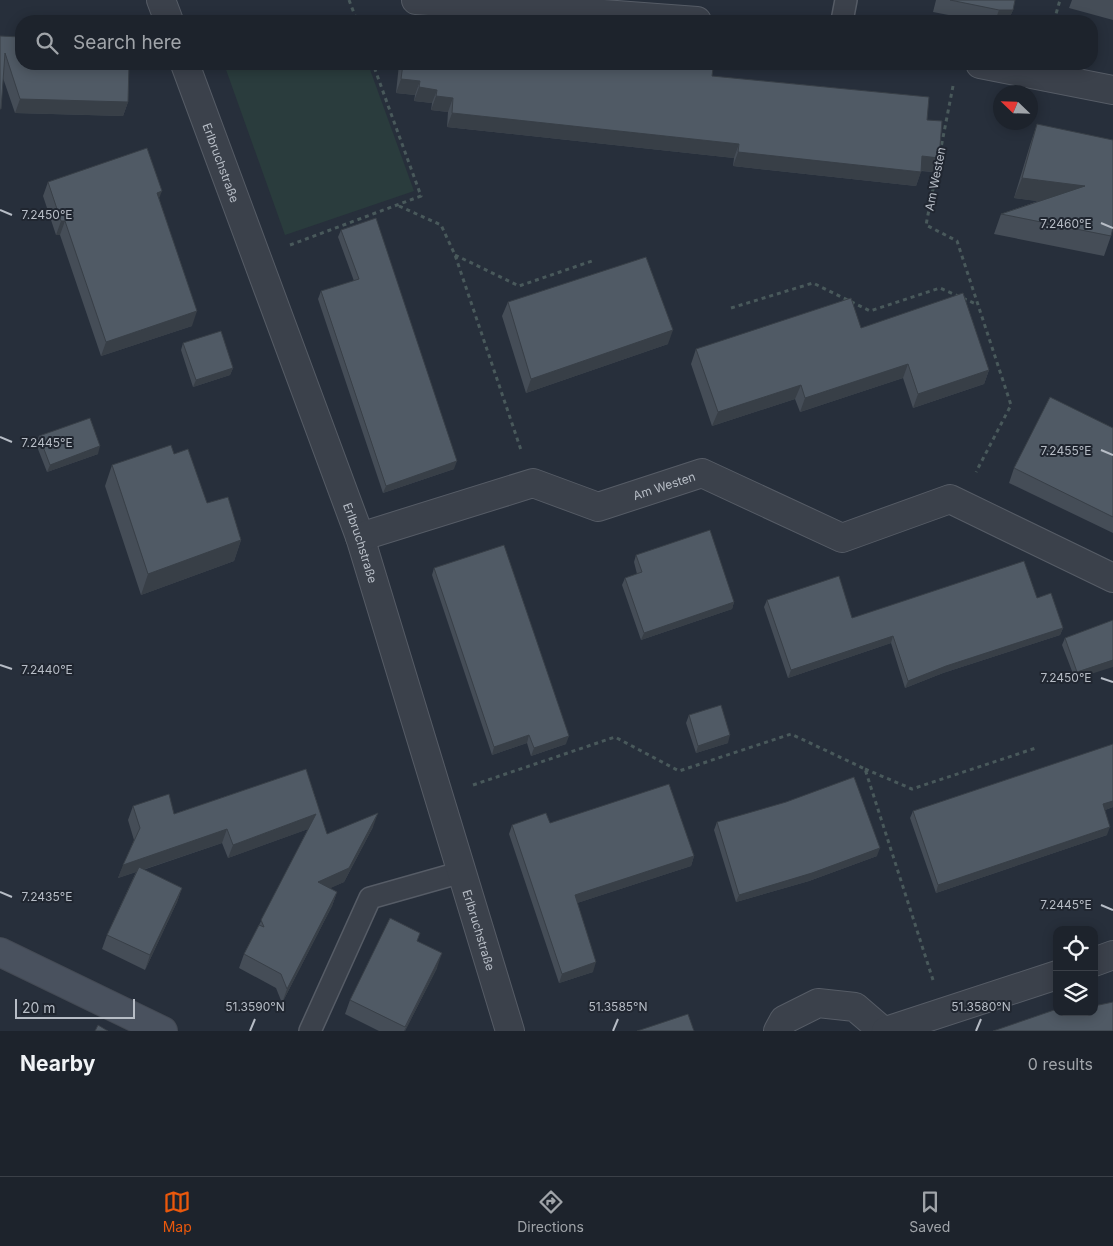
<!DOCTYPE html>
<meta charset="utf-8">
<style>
:root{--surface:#1d232c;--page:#2a2f38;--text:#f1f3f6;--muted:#a0a4a9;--line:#3b4048;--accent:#ea580c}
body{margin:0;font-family:Inter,sans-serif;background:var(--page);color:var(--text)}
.controls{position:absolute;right:15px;bottom:15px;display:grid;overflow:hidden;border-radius:10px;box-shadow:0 2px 12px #0003}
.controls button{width:45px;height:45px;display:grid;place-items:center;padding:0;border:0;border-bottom:1px solid var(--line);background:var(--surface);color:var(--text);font:25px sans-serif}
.compass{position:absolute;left:993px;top:85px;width:45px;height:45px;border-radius:50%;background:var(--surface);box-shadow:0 2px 12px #0003;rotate:293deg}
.scale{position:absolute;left:15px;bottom:12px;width:120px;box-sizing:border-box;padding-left:5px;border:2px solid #b7bdc6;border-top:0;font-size:14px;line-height:18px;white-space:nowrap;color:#b7bdc6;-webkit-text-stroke:4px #202630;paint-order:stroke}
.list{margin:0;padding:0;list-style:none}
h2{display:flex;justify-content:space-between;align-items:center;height:65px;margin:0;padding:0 20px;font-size:21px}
h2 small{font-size:16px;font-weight:400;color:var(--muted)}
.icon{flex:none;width:28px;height:28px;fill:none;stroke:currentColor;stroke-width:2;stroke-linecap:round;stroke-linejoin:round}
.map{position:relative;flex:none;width:1113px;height:1031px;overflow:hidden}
.search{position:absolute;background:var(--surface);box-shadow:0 2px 12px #0003;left:15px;right:15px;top:15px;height:55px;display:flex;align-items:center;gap:12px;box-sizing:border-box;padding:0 18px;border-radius:20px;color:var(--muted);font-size:19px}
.sheet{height:145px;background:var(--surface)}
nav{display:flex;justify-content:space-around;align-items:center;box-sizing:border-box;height:70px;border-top:1px solid var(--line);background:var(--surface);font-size:14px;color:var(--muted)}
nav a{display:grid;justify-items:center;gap:2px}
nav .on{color:var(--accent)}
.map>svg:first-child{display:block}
</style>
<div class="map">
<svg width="1113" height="1031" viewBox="0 0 1113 1031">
<rect width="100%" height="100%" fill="#272f3b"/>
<path fill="#2a3c3d" d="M224 64H368L414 191 285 235Z"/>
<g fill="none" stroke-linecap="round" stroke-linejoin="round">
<g stroke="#565c66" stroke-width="24">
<path id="lane" d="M842 21 846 0
M310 1031 370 898 462 872"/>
</g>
<g stroke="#565c66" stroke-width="30">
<g id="street">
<path d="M161 0 169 21"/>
<path d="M416 0 697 21"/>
<path id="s1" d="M185 64 360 537 510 1031"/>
<path d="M980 64 1113 90"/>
<path id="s2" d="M360 537 533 483 598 507 702 473 842 538 950 499 1113 578"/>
<path d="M1094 962 1113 955"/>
<path d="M778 1031 784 1020 818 1003 855 1007 883 1031"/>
<path d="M886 1031 1057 975"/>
</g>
</g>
<g stroke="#444a54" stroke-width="30">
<path id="secondary" d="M0 952 163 1031"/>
</g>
<path stroke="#49595b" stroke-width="3" stroke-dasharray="4 4" stroke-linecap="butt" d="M349 0 357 21
M1054 21 1060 0
M953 86 926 225 957 241 1011 405 976 472
M399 206 441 225 455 255 521 450
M290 245 421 196 373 64
M455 255 519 286 592 261
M731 308 813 283 870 311 940 288 976 304
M865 769 912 789 1036 748
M473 785 615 737 679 771 791 734 865 769 933 980"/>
<use href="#lane" stroke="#3b414b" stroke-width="21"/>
<use href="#street" stroke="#3b414b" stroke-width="28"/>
<use href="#secondary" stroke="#49515e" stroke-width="28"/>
</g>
<path fill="#454d57" d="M936 0H1015L1013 10 1008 21H979L933 12Z
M1072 0H1113V20L1069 8Z
M0 36 128 102 123 116 15 113 3 78Z
M399 64H669L712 76 927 120 933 172 921 171 916 186 733 166 734 158 447 127 448 112 431 110 432 103 414 101 415 95 396 93Z
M1037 124 1111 236 1104 256 994 234 1001 214 1038 201 1014 198 1030 145Z
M48 182 159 198 192 326 101 356 60 235H56L43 196Z
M341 230 454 469 383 493 318 299 321 291 354 281 338 237Z
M508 302 668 344 526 393 502 316Z
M861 328 989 370 984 384 913 408 903 378 800 412 795 399 712 426 691 364 696 349Z
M183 343 233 368 230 375 193 387 181 350Z
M1113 428V533L1009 483 1014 468Z
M39 436 98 454 47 472 36 444Z
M174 454 207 503 241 540 234 561 141 595 105 486 112 465Z
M636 555 734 602 732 609 641 640 622 585 625 578 637 574 634 562Z
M434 568 566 744 531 756 527 743 492 755 432 575Z
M1037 598 1063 628 1060 635 943 673 905 688 891 643 788 678 764 607 767 600 852 618Z
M1113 620 1075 679 1062 645 1065 638Z
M689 715 728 743 696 753 686 723Z
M306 769 327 834 373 827 344 882 330 888 337 892 332 906 282 1003 276 988 239 968 244 954 259 925 308 829 228 858 222 843 143 870 182 888 177 902 145 970 102 949 107 935 136 872 118 878 134 840 128 820 133 806 174 814Z
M1113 807 1105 810 1107 835 936 893 910 818 913 811Z
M717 822 877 856 809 881 736 902 714 830Z
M550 823 694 856 691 866 577 903 593 972 559 983 509 834 512 825Z
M417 941 437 968 405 1031H379L345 1014 350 1000Z"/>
<path fill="#383f47" d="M999 10H1013L1008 21H995Z
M401 79 420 81 415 95 396 93Z
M419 87 437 90 432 103 414 101Z
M436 96 453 98 448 112 431 110Z
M20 99 128 102 123 116 15 113Z
M452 113 739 144 734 158 447 127Z
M738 152 921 172 916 186 733 166Z
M922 156 939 158 933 172 917 170Z
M1022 178 1085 186 1078 207 1014 198Z
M162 191 156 206 157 193Z
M61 221H65L60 235H56Z
M197 311 192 326 101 356 106 342Z
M673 330 668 344 526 393 531 379Z
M908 364 903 378 800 412 805 398Z
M233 368 230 375 193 387 196 380Z
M989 370 984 384 913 408 918 394Z
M801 385 795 399 712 426 718 412Z
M100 446 98 454 47 472 50 465Z
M457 461 454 469 383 493 386 486Z
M241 540 234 561 141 595 148 574Z
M734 602 732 609 641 640 644 633Z
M1063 628 1060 635 943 673 905 688 908 681 946 666Z
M893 636 891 643 788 678 791 670Z
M1113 660V667L1075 679 1077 672Z
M529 735 527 743 492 755 494 747Z
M730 735 728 743 696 753 698 746Z
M569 736 566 744 531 756 534 748Z
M1113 801V807L1100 812 1103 804Z
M378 813 373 827 344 882 313 896 318 882Z
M316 814 311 828 228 858 233 845Z
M1110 827 1107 835 936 893 938 885Z
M227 829 222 843 118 878 123 865Z
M880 848 877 856 809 881 736 902 739 895Z
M694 856 691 866 571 905 575 895Z
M182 888 177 902 145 970 150 955Z
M337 892 332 906 282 1003 287 989Z
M442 953 437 968 405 1031H404Z
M596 962 593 972 559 983 562 974Z"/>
<path fill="#505a65" stroke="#383f47" d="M950 0H1015L1013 10H999Z
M0 36 21 37V64H129L128 102 20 99 5 53 1 109H0Z
M403 64H669L713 68 712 76 929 97 927 120 942 121 939 158 922 156 921 172 738 152 739 144 452 113 453 98 436 96 437 90 419 87 420 81 401 79Z
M1037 124 1113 140V228L1111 236 1001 214 1085 186 1022 178Z
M147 148 162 191 157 193 197 311 106 342 65 221H61L48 182Z
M376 218 457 461 386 486 321 291 359 279 341 230Z
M646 257 673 330 531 379 508 302Z
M963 293 989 370 918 394 908 364 805 398 801 385 718 412 696 349 851 298 861 328Z
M221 331 233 368 196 380 183 343Z
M1050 397 1113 428V517L1014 468Z
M90 418 100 446 50 465 39 436Z
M171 445 174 454 188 449 207 503 228 497 241 540 148 574 112 465Z
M710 530 734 602 644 633 625 578 642 572 636 555Z
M504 545 569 736 534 748 529 735 494 747 434 568Z
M1024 561 1037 598 1051 593 1063 628 946 666 908 681 893 636 791 670 767 600 839 576 852 618Z
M1113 620V660L1077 672 1065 638Z
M721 705 730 735 698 746 689 715Z
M1113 744V801L1103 804 1110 827 938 885 913 811Z
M306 769 327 834 378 813 349 868 318 882 337 892 287 989 281 974 244 954 259 925 264 927 261 920 316 814 233 845 227 829 123 865 140 828 133 806 169 794 174 814Z
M854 777 880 848 812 873 739 895 717 822 786 802Z
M669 784 694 856 575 895 596 962 562 974 512 825 546 813 550 823Z
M139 867 182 888 150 955 107 935Z
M390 918 420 933 417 941 442 953 405 1027 350 1000Z
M1113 1002V1031H993L1057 1009V1012H1094V1006Z
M688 1014 694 1031H637Z
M98 1025 108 1031H95Z"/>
<path fill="none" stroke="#b7bdc6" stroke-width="2" d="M0 210 12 215M1101 223 1113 228M0 437 12 442M1101 450 1113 455M0 665 12 669M1101 678 1113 682M0 892 12 897M1101 905 1113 910M250 1031 255 1019M613 1031 618 1019M976 1031 981 1019"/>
<g text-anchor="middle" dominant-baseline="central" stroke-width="4" stroke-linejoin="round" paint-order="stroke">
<g font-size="12" fill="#b7bdc6" stroke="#202630">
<text stroke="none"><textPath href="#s1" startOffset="105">Erlbruchstraße</textPath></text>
<text transform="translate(935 179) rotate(-79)">Am Westen</text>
<text stroke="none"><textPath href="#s2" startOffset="320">Am Westen</textPath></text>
<text stroke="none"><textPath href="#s1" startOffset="510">Erlbruchstraße</textPath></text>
<text stroke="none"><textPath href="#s1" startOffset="915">Erlbruchstraße</textPath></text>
</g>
</g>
<g font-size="12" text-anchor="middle" fill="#b7bdc6" stroke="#202630" stroke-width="4" stroke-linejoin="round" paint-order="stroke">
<text x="47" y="219">7.2450°E</text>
<text x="1066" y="228">7.2460°E</text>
<text x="47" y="447">7.2445°E</text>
<text x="1066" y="455">7.2455°E</text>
<text x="47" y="674">7.2440°E</text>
<text x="1066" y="682">7.2450°E</text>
<text x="47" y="901">7.2435°E</text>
<text x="1066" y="909">7.2445°E</text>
<text x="255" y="1011">51.3590°N</text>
<text x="618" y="1011">51.3585°N</text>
<text x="981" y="1011">51.3580°N</text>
</g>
</svg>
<div class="controls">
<button><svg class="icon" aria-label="locate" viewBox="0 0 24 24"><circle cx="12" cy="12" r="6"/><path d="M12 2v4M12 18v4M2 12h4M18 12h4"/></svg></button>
<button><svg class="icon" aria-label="layers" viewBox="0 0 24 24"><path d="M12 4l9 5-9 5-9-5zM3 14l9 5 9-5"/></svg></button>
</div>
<svg class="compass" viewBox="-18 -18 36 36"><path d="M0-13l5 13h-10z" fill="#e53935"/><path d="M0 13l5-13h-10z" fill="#a0a4a9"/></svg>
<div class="scale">20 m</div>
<div class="search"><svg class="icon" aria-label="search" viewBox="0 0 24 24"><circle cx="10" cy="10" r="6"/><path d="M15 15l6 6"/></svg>Search here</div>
</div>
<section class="sheet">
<h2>Nearby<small>0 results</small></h2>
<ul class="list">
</ul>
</section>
<nav>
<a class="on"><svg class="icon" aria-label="map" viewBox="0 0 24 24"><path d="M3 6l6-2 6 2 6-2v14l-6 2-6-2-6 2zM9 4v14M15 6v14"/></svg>Map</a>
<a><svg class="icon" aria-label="directions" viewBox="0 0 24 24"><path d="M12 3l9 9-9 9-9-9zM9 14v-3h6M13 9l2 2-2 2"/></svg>Directions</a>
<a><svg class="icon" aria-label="saved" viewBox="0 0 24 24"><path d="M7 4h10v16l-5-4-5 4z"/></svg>Saved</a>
</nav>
